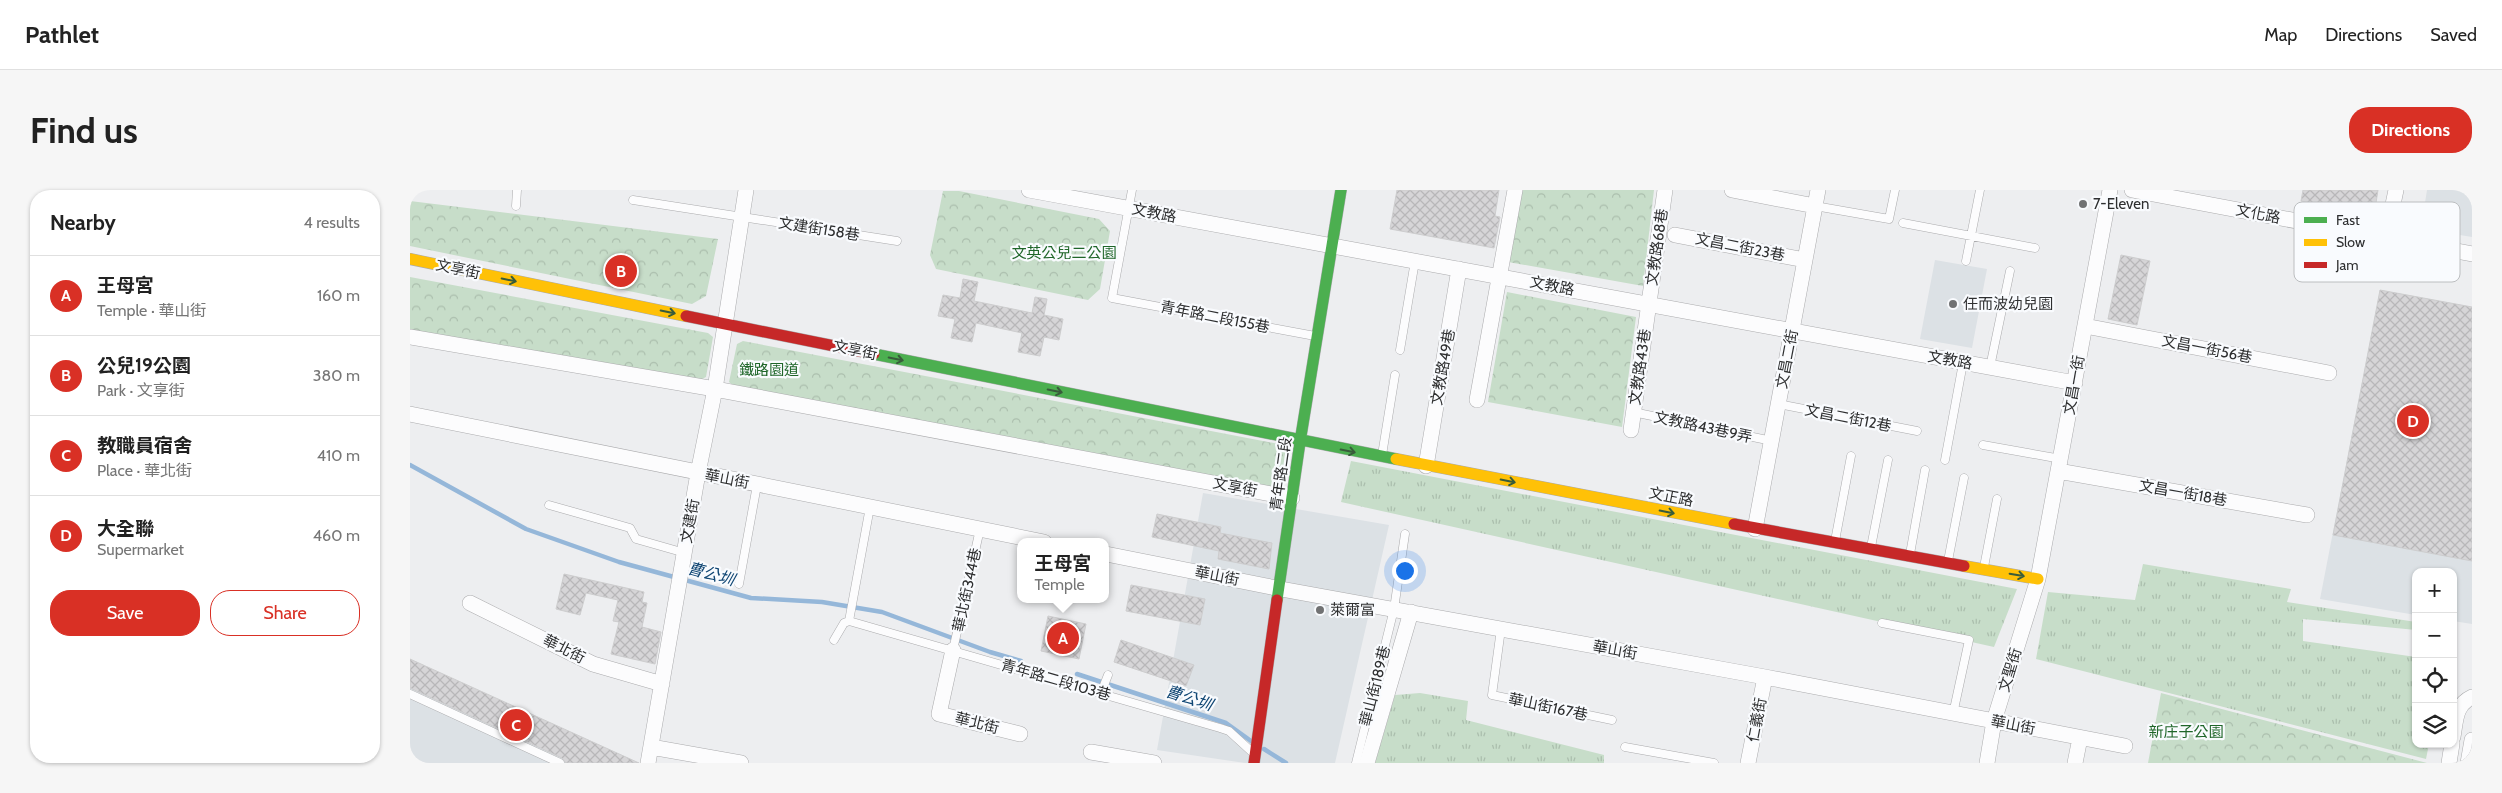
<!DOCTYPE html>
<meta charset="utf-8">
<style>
:root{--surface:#fff;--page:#f6f6f6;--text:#222;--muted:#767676;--line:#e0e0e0;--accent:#d93025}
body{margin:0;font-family:Cabin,"Noto Sans TC",sans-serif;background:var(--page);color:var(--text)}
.controls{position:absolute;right:15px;bottom:15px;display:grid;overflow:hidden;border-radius:10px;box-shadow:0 1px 4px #0004}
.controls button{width:45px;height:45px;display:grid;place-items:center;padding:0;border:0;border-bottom:1px solid var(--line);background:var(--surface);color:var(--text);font:25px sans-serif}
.you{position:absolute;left:994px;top:380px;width:18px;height:18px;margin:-12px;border:4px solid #fff;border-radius:50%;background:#1a73e8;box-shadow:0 0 0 8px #1a73e833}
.badge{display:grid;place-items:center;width:32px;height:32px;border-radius:50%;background:var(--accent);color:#fff;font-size:16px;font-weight:700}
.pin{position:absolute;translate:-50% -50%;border:2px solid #fff;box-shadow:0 1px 5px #0006}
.popup{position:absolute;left:607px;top:348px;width:92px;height:65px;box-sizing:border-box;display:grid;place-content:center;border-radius:10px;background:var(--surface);filter:drop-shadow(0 1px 4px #0005);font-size:16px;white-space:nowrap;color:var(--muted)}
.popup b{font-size:19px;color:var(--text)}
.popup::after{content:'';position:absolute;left:50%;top:100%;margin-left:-10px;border:10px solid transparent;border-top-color:var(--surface)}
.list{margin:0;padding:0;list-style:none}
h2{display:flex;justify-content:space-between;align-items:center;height:65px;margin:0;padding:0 20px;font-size:21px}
h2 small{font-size:16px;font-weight:400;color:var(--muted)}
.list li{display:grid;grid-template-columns:32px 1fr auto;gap:15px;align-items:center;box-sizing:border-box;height:80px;padding:0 20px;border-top:1px solid var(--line)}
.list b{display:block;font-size:19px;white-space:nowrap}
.list p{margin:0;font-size:16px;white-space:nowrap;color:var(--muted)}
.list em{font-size:16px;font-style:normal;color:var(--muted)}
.actions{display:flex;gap:10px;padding:15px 20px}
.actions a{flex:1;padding:11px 0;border:1px solid var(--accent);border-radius:20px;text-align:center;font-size:18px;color:var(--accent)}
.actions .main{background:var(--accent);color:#fff}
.icon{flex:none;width:28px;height:28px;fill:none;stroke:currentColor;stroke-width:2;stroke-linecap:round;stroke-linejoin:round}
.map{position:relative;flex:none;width:2062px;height:573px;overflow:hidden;border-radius:20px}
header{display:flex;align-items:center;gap:30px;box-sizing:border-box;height:70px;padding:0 25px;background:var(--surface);border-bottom:1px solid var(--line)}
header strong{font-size:24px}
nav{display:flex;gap:28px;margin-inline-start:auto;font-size:18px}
.intro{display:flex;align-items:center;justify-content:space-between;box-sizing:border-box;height:120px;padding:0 30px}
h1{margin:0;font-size:35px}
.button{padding:12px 22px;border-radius:20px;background:var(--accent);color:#fff;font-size:18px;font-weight:700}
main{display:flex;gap:30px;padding:0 30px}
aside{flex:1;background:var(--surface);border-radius:20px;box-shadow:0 1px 4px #0004}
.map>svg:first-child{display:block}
</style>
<header>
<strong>Pathlet</strong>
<nav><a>Map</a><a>Directions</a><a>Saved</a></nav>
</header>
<div class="intro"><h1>Find us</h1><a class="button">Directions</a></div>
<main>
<aside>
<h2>Nearby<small>4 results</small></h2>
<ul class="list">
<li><span class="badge">A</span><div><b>王母宮</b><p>Temple · 華山街</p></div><em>160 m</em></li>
<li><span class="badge">B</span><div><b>公兒19公園</b><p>Park · 文享街</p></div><em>380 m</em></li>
<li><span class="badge">C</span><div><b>教職員宿舍</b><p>Place · 華北街</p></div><em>410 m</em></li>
<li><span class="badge">D</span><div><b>大全聯</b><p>Supermarket</p></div><em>460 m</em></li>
</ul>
<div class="actions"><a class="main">Save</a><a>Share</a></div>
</aside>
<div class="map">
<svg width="2062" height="573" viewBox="0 0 2062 573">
<defs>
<pattern id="grass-tufts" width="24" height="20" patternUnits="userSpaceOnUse" patternTransform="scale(1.25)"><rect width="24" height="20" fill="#c7ddc9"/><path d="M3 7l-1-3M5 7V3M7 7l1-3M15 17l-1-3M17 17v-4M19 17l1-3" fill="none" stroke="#abbead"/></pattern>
<pattern id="park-crowns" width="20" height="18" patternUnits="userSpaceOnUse" patternTransform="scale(1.25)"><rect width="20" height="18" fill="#c7ddc9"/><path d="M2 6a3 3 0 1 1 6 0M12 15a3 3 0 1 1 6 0" fill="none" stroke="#abbead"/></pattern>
<pattern id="building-cross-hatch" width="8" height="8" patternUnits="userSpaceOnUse" patternTransform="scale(1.25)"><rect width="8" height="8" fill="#d6d5d7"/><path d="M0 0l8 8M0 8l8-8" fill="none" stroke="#b8b7b9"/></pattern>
</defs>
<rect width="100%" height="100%" fill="#edeef0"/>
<path fill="#dce1e5" d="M2017 0H2062V47L2026 41 2014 19Z
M1525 70 1577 79 1562 158 1510 149Z
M1970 100 2062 117V434L2043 431V382H2006V425L1910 409Z
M793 303 979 335 925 573H835L747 560Z
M0 469 223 573H0Z"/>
<path fill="url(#grass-tufts)" d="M941 271 1607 399 1584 457 931 312Z
M1733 374 1881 399 1877 412 2006 432V440L1893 429V451L2006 467V554H2019L2016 569 1626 469 1638 402 1725 410Z
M1010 503 1058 511 1056 530 1194 565V573H965L985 505Z"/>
<path fill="url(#park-crowns)" d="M1111 0H1244L1233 96 1098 72Z
M533 1H549L689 29 700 41 690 99 678 110 526 79 520 65Z
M0 11 308 49 296 106 282 114 0 56Z
M0 87 298 143 303 147 296 187 290 190 0 140Z
M1097 102 1226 127 1212 237 1078 212Z
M333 151 869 254 876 263 871 294 861 297 325 197 319 192 327 154Z
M1751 503 2017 573H1738Z"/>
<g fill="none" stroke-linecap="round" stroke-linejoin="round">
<path stroke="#95b7d9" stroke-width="4.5" d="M0 275 116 339 209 372 341 408 412 412 472 422 580 462 611 471
M667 484 816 533 841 551
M854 559 876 573"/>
</g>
<path fill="url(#building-cross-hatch)" stroke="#cdcdce" d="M987 0H1089L1085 26 1090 27 1084 58 980 39Z
M1893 0H1968L1964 26 1929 21V19L1891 11Z
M1711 65 1740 71 1727 135 1698 129Z
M553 89 568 92 564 111 622 123 625 107 637 109 634 125 653 129 649 150 634 147 630 166 608 162 612 143 566 133 562 152 541 148 545 129 528 126 533 105 550 108Z
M1970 100 2062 117V371L1923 345Z
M747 324 811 337 810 343 862 353 859 379 808 369 809 361 742 347Z
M154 384 234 402 232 412 237 413 232 437 251 442 245 474 201 464 209 432 203 431 208 410 176 403 170 425 146 419Z
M721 395 795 409 790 435 716 421Z
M638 426 676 434 669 469 631 461Z
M711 450 784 475 776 496 704 472Z
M0 469 229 573H156L152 568 0 498Z"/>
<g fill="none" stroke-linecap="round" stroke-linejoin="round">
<g stroke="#ababad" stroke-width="9">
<path id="lane" d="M722 0 702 108 905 146
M223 10 487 51
M106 16 107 0
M1405 16 1479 29 1485 0
M1493 33 1625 58
M1556 71 1570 0
M990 160 1005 71
M1580 177 1600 81
M1368 214 1507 241
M1223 222 1362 251
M1573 255 1651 269
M972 265 985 185
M1535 270 1553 173
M139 315 220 338 226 349 275 363
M1425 351 1441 266
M1461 357 1478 270
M1500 364 1515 280
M1538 371 1554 288
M1574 377 1587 309
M329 394 347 295
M439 431 810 538 819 541 842 562
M439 431 460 317
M1472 433 1559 450 1543 524
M1091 439 1082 505 1202 530
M424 450 434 433 439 431
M543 460 570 339
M691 503 698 485
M0 504 150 573
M1215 557 1304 573
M946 573 984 419 995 344"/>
</g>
<g stroke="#ababad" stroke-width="16">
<path id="street" d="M619 0 1665 193
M1322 0 1405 16
M1722 0 2062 64
M1265 45 1395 70
M1976 48 1986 0
M1675 136 1919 183
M0 147 305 199 882 308
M1067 210 1105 0
M0 224 634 352
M1221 240 1255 0
M1016 276 1049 79
M1648 281 1897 325
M1345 339 1408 0
M696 364 871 399 1355 487 1715 556
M60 413 183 474 252 494
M543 460 529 524 610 544
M2043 547C2046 530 2045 515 2062 507
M241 557 331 573
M681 562 744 573
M238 573 288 283 305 199 336 0
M957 573 1001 422
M1338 573 1355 487
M1577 573 1584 531 1628 389 1700 0
M1665 573 1670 548
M2039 573 2042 554
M2058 573 2062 550"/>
</g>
<g stroke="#ababad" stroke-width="12">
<path id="fast" d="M464 164 986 269
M867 410 890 252 931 0"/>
</g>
<g stroke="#ababad" stroke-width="12">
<path id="slow" d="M0 69 276 126
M986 269 1324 334
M1554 376 1628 389"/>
</g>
<g stroke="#ababad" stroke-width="12">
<path id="jam" d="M276 126 464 164
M1324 334 1554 376
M844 573 867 410"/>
</g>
<use href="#lane" stroke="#fcfcfd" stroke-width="8"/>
<use href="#street" stroke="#fcfcfd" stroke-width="15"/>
<use href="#fast" stroke="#4caf50" stroke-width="11"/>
<use href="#slow" stroke="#ffc107" stroke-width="11"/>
<use href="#jam" stroke="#c62828" stroke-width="11"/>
</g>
<defs><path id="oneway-shaft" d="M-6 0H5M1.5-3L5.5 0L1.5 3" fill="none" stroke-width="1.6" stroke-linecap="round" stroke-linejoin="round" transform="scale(1.25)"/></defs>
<g stroke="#385c3b">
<use href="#oneway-shaft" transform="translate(99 90) rotate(12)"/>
<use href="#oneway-shaft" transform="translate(258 122) rotate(12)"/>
<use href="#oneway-shaft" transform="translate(486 169) rotate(12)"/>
<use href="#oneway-shaft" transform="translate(645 201) rotate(12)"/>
<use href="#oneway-shaft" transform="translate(938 261) rotate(11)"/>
<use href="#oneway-shaft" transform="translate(1098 291) rotate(11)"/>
<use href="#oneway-shaft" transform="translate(1257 322) rotate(11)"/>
<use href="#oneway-shaft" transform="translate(1607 385) rotate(10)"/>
</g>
<g fill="#717273" stroke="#f9fbfe" stroke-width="2">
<circle cx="1673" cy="14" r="5"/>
<circle cx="1543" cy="114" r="5"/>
<circle cx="910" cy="420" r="5"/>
</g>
<g text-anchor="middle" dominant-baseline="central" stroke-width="4.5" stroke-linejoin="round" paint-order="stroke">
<g font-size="15" fill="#2e2f30" stroke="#f9fbfe" text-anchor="start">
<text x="1683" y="14">7-Eleven</text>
<text x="1553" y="114">任而波幼兒園</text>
<text x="920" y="420">萊爾富</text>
</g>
<g font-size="15" fill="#2e2f30" stroke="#f9fbfe">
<text transform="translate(744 23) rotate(11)">文教路</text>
<text transform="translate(1848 24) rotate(11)">文化路</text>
<text transform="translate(409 39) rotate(9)">文建街158巷</text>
<text transform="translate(1247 57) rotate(-82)">文教路68巷</text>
<text transform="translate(1330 57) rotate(11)">文昌二街23巷</text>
<text transform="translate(48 79) rotate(12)">文享街</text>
<text transform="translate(1142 96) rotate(11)">文教路</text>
<text transform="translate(805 127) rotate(11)">青年路二段155巷</text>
<text transform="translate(1797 159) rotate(11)">文昌一街56巷</text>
<text transform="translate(445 160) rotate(12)">文享街</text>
<text transform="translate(1377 169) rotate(-79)">文昌二街</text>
<text transform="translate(1540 170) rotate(10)">文教路</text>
<text transform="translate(1033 177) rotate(-80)">文教路49巷</text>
<text transform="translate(1230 177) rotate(-82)">文教路43巷</text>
<text transform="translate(1664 195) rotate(-80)">文昌一街</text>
<text transform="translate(1438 228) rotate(11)">文昌二街12巷</text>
<text transform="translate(1293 237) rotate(12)">文教路43巷9弄</text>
<text transform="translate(871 284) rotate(-82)">青年路二段</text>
<text transform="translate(317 289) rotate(11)">華山街</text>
<text transform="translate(825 297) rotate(11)">文享街</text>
<text transform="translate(1773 303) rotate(10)">文昌一街18巷</text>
<text transform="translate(1261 307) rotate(11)">文正路</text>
<text transform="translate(280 331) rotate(-80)">文建街</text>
<text transform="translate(807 386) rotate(11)">華山街</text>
<text transform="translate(557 400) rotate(-78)">華北街344巷</text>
<text transform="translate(154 459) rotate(27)">華北街</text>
<text transform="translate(1205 460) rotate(10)">華山街</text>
<text transform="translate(1600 480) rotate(-73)">文聖街</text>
<text transform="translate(646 490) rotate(16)">青年路二段103巷</text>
<text transform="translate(965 496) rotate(-76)">華山街189巷</text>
<text transform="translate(1138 517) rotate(12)">華山街167巷</text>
<text transform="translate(1347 530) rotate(-79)">仁義街</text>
<text transform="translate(567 533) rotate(14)">華北街</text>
<text transform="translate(1603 535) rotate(11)">華山街</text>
</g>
<g font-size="15" fill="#1f6629" stroke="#f9fbfe">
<text x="654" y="63">文英公兒二公園</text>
<text x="359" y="180">鐵路園道</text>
<text x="1776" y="542">新庄子公園</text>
</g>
<g font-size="16" font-style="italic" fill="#114774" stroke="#f9fbfe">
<text transform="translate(301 384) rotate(15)">曹公圳</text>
<text transform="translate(779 508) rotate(18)">曹公圳</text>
</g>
</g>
<rect x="1884" y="12" width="166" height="80" rx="8" fill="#f9fbfe" stroke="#bcbec0" stroke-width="1"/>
<rect x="1894" y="27" width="23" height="6" fill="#4caf50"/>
<rect x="1894" y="49" width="23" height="7" fill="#ffc107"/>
<rect x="1894" y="72" width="23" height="6" fill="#c62828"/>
<g font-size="14" fill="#2e2f30">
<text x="1926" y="35">Fast</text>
<text x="1926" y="57">Slow</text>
<text x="1926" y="80">Jam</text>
</g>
</svg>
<div class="controls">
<button>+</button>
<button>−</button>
<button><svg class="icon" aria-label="locate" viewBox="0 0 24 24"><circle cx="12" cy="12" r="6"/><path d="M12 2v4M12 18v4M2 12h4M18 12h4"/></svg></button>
<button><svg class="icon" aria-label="layers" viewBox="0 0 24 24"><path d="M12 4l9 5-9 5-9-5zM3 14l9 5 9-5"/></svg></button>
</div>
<div class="you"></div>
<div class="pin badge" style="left:653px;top:448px">A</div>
<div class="popup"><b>王母宮</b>Temple</div>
<div class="pin badge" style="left:211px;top:81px">B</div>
<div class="pin badge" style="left:106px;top:535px">C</div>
<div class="pin badge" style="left:2003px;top:231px">D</div>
</div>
</main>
